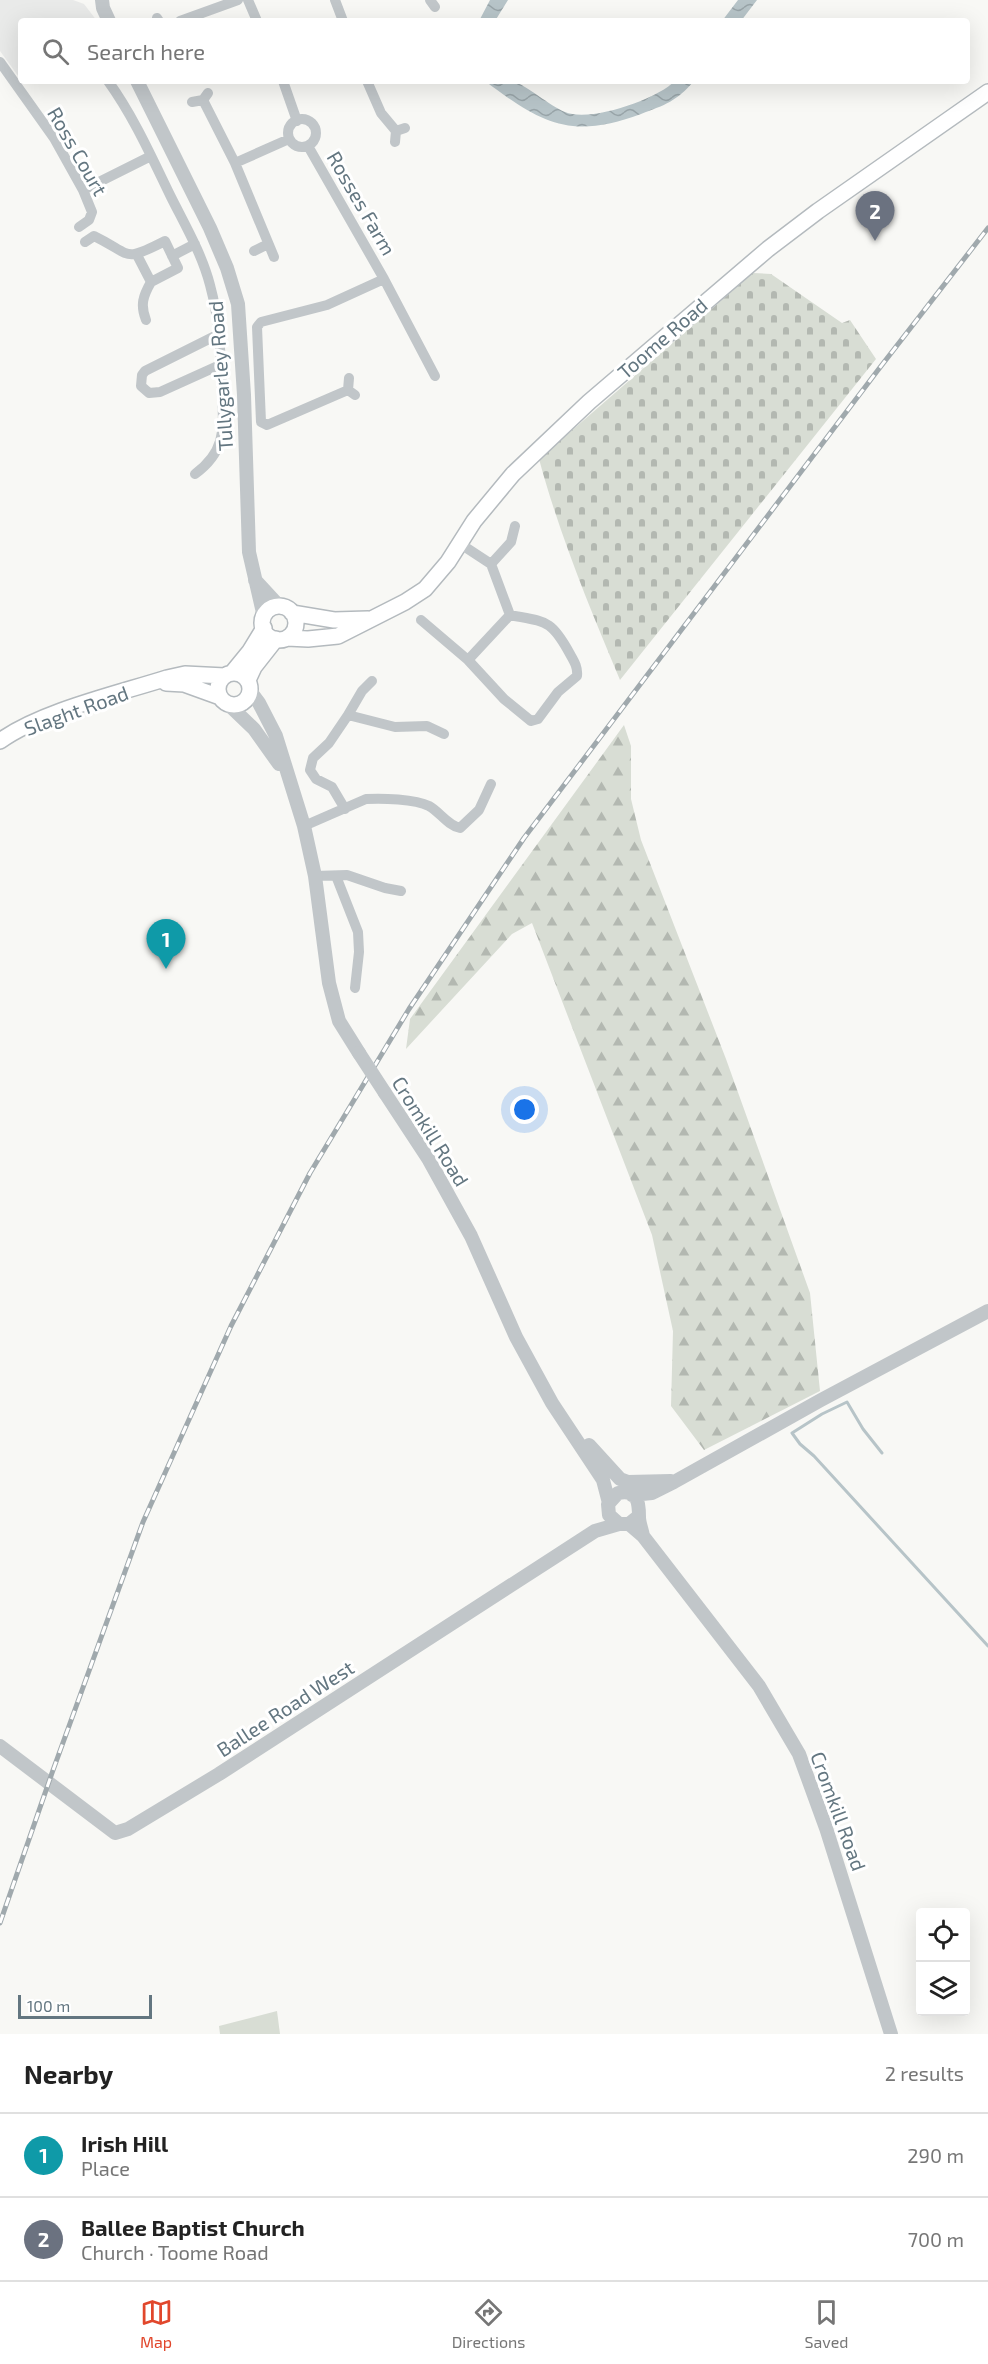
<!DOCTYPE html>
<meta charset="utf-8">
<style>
:root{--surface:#fff;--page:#f6f6f6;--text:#222;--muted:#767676;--line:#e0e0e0;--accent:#e1472c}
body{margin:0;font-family:"Exo 2",sans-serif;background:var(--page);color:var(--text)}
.controls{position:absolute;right:18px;bottom:18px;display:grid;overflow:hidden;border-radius:6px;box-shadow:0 6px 24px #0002}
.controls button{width:54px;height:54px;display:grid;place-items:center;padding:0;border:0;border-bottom:2px solid var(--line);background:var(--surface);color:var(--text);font:30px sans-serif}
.scale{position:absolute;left:18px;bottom:15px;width:134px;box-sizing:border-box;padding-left:6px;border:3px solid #637680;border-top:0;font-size:16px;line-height:21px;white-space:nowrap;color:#637680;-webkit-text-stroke:4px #fff;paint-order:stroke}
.you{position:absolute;left:525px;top:1110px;width:21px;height:21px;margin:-15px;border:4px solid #fff;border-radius:50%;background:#1a73e8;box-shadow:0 0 0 9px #1a73e833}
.badge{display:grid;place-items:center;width:39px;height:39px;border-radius:50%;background:var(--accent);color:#fff;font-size:20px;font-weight:700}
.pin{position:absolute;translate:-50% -50px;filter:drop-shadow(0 2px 3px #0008)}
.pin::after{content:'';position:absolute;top:32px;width:21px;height:18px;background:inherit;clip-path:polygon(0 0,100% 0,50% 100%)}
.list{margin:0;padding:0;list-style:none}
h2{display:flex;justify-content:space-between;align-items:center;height:78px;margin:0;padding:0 24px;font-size:26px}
h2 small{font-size:20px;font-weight:400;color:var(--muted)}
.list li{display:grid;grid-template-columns:39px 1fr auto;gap:18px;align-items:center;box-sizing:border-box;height:84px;padding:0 24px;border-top:2px solid var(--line)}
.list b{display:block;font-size:22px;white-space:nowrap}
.list p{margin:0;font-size:20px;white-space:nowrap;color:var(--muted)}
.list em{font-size:20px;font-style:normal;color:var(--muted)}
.icon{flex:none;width:33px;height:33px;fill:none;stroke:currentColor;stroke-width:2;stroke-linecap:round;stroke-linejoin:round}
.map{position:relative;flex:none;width:988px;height:2034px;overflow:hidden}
.search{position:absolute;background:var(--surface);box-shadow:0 6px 24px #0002;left:18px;right:18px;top:18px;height:66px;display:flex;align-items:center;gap:15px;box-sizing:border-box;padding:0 21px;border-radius:6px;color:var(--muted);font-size:22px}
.sheet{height:246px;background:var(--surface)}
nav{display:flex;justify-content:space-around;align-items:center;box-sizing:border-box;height:84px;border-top:2px solid var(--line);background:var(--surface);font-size:16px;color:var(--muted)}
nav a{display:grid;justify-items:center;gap:3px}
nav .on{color:var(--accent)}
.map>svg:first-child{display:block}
</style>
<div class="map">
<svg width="988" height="2034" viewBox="0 0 988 2034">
<defs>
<pattern id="forest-firs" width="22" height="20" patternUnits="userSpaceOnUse" patternTransform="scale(1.5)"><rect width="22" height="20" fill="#d8ddd4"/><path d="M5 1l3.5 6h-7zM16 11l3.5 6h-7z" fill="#b3b8b1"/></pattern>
<pattern id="cemetery-stones" width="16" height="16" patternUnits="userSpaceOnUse" patternTransform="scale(1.5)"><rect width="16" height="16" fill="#d8ddd4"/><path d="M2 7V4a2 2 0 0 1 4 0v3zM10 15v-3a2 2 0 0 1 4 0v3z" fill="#b3b8b1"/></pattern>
<pattern id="water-waves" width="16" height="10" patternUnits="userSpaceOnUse" patternTransform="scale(1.5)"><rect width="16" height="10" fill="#b7c4c8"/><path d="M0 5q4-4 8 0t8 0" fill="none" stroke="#98a4a8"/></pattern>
</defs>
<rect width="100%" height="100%" fill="#f8f8f5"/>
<path fill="#e9eae9" d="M0 0H73L84 4 97 21H21V76L19 77 0 51Z"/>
<path fill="url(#forest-firs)" d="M624 725 631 746V799L641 840 726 1059 810 1293 820 1391 704 1450 671 1406 673 1331 652 1235 532 923 512 934 406 1049 410 1019Z"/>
<path fill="url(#cemetery-stones)" d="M753 273 771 274 842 323 850 320 876 359 620 680C589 606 560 536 539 459Z"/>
<path fill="#d8ddd4" d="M277 2011 280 2034H220L219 2026Z"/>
<path fill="url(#water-waves)" d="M490 0H508L495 21H479Z
M738 0H757L741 21H722Z
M485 81C493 81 505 79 513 81 526 85 550 106 565 112 590 123 657 99 675 81H694C677 101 665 105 641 114 571 140 542 124 485 81Z"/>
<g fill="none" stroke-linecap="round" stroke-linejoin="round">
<path stroke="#b7c4c8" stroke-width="3" d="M882 1453 863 1429 847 1402 822 1414 792 1433 800 1444 814 1456 988 1646"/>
<g stroke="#b4babe" stroke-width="18">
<path id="secondary" d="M262 623a17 17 0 1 1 34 0a17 17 0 1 1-34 0Z
M292 613 334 620 368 619
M287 638 308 639 338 636 405 602 425 589 448 562 474 521 513 474 589 402 768 249 818 211 988 92
M218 689a16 16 0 1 1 32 0a16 16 0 1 1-32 0Z
M232 673 250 651 264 628
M248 680 254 667 276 639
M166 683 184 684 220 697
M0 741C42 711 117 694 167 678L185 674 225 676"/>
</g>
<path stroke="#c1c6c9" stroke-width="10" d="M248 0 257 21
M335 0 343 21
M430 0 435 7
M157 18 159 21
M180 21 238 0
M0 62 54 138 83 190 92 212 89 220 79 227
M108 81C134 117 152 158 171 197 185 225 202 254 210 285 219 318 221 354 222 389 223 426 228 450 195 474
M283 81 297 121
M367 81 381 113 396 131
M203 100 235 163 274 257
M192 102 203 100 208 93
M288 133a14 14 0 1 1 28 0a14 14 0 1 1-28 0Z
M395 142 396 131 405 128
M308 146 384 279 435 376
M235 163 289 139
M83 190 151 156
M85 242 94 236C133 255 122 263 165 241L178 268 151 282 137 255
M254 251 268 244
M172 256 195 244
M146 320C140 305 143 296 151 282
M219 334 145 371 142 375 141 386 149 393 160 392 222 364
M349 378 348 390 355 395
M348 390 267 425 261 422 257 327 261 322 327 305 384 279
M491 564 511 542 515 526
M421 620 468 660 504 699 531 721 538 719 558 692 577 676C578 667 574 661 570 654 551 619 546 622 510 615L491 564 459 543
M468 660 510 615
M348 715 362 691 372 681
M345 809 332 787 316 779 310 770 313 758 329 743 348 715 395 727 427 726 444 734
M304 826 366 799C382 798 415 799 429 806 440 812 447 825 460 828L479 810 491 784
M315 876 347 875 385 888 401 891
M336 876 358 932 359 952 355 988"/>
<path stroke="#c1c6c9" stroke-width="14" d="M102 0 103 8 109 21
M137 81 210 228 227 268 238 304 244 395 249 552 264 617
M255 580 279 606
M250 691 259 703 276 736 304 826 315 876 329 983 339 1021 359 1053
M229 705 254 729 279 764
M385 1093 429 1160 471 1236 516 1337 552 1403 603 1480 609 1503
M589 1445 620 1479 628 1482 671 1481
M632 1495 652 1493 674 1482 821 1400 988 1311
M639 1516 629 1524H619L609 1515 608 1504 618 1493C638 1489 639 1502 639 1517 639 1523 642 1530 643 1536
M629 1524 643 1536 759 1686 799 1754 826 1828 891 2034
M0 1746 115 1833 128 1829 219 1774 595 1531 619 1524"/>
<use href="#secondary" stroke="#fff" stroke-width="15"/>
<g stroke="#a0a9ad" stroke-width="5">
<path id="rail" d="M0 1923 52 1773 143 1522 231 1326 310 1173 409 1009 524 838 878 370 988 228"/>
</g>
<use href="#rail" stroke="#fff" stroke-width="3" stroke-dasharray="9" stroke-linecap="butt"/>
<path stroke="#c1c6c9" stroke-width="14" d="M359 1053 385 1093"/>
</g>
<g text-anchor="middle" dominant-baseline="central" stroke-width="6" stroke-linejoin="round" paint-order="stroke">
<g font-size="20" fill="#637680" stroke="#fff">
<text transform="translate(78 151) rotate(60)">Ross Court</text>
<text transform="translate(362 203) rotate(60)">Rosses Farm</text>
<text transform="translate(662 338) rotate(-41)">Toome Road</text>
<text transform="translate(220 376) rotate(-94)">Tullygarley Road</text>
<text transform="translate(76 710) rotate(-20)">Slaght Road</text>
<text transform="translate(431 1131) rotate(58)">Cromkill Road</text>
<text transform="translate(285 1708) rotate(-33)">Ballee Road West</text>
<text transform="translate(839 1811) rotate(70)">Cromkill Road</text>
</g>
</g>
</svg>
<div class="controls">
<button><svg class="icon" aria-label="locate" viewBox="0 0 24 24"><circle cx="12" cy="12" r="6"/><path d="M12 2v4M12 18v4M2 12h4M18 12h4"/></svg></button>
<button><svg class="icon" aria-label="layers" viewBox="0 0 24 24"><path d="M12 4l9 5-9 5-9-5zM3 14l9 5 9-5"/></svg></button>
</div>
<div class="scale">100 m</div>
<div class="you"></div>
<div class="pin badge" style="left:166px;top:969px;background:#0f9aa8">1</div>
<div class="pin badge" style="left:875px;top:241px;background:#6b7280">2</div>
<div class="search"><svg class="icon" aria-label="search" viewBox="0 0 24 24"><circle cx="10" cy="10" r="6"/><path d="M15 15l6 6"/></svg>Search here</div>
</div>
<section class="sheet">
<h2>Nearby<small>2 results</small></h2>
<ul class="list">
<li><span class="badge" style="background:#0f9aa8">1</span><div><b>Irish Hill</b><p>Place</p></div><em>290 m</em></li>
<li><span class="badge" style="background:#6b7280">2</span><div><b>Ballee Baptist Church</b><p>Church · Toome Road</p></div><em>700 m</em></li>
</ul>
</section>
<nav>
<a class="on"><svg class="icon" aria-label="map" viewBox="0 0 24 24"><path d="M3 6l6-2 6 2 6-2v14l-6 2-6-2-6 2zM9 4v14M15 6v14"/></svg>Map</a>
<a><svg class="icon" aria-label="directions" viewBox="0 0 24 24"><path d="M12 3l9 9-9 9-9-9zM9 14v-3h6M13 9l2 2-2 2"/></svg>Directions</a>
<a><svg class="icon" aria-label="saved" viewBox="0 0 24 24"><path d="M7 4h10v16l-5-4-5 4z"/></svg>Saved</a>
</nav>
